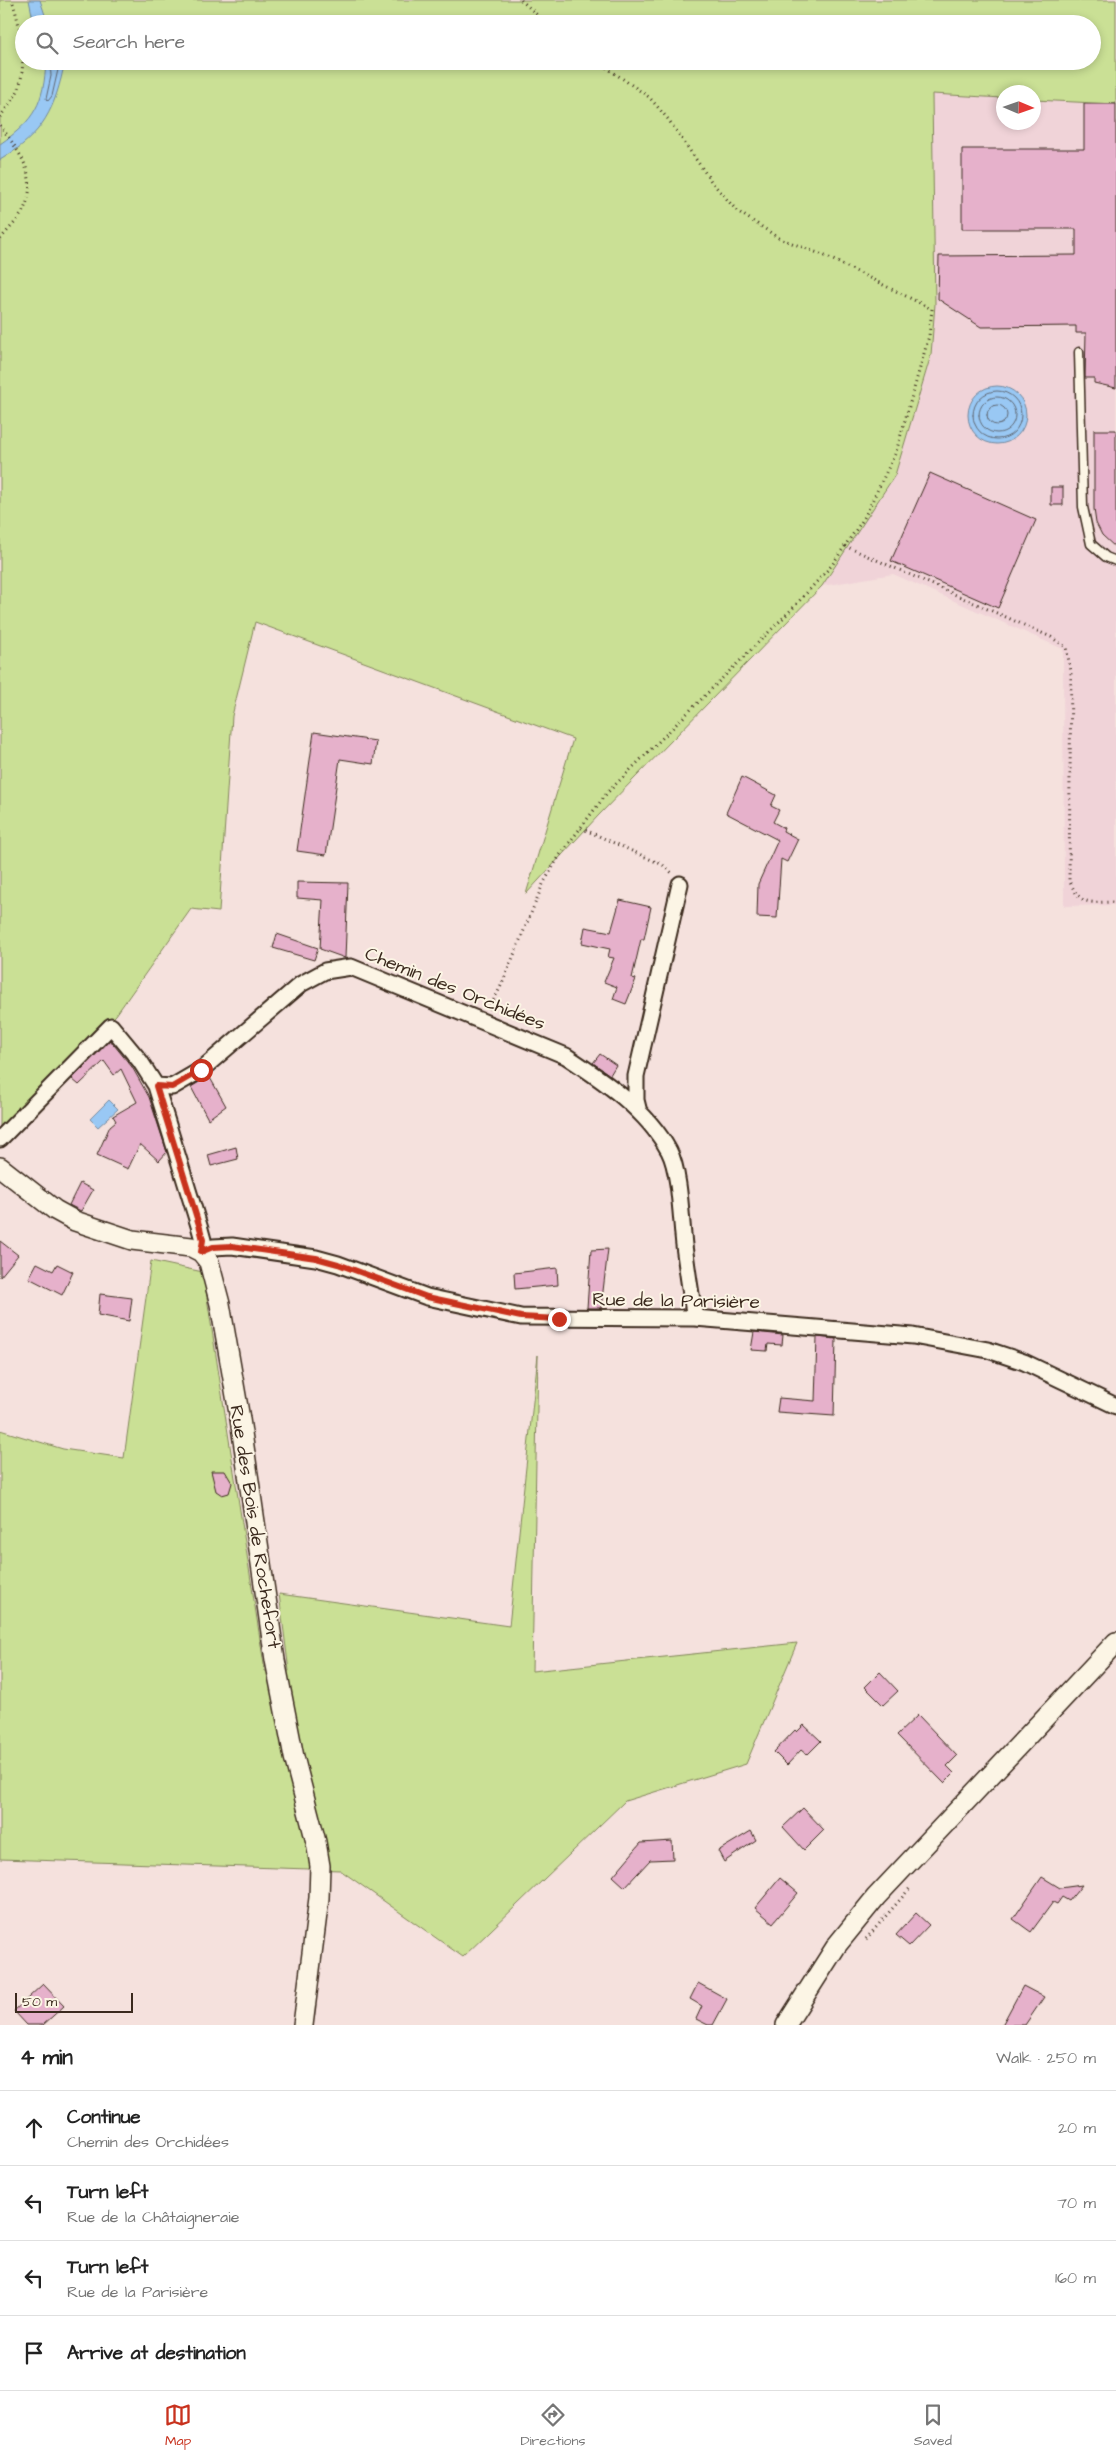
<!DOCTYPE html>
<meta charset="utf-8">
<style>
:root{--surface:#fff;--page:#f2f2f2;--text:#222;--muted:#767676;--line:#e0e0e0;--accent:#c8321e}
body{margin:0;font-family:"Architects Daughter",sans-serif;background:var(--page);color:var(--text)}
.compass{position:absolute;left:996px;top:85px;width:45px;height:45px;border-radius:50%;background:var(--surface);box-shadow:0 2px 8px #0003;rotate:92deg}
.scale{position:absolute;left:15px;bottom:12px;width:118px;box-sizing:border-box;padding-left:5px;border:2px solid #3b2a1e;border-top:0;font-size:14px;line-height:18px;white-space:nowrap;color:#3b2a1e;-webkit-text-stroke:4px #fcf5e5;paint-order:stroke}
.stop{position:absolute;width:15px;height:15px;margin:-11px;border:4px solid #c8321e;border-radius:50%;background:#fff}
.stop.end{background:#c8321e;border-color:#fff;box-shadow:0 1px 5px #0008}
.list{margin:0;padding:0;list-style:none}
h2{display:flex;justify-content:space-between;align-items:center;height:65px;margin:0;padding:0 20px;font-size:21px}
h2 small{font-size:16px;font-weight:400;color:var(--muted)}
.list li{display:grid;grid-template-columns:32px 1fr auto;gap:15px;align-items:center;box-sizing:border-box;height:75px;padding:0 20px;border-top:1px solid var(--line)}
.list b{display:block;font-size:19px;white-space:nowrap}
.list p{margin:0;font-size:16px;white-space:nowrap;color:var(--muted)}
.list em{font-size:16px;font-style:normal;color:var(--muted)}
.icon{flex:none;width:28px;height:28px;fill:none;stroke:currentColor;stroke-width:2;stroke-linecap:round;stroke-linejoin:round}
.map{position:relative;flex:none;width:1116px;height:2025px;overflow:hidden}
.search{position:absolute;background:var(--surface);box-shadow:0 2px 8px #0003;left:15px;right:15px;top:15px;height:55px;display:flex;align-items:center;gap:12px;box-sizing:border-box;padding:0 18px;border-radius:28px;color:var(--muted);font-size:19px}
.sheet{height:365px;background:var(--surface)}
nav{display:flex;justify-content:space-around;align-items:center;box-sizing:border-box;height:70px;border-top:1px solid var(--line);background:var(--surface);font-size:14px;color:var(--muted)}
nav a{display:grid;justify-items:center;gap:2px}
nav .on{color:var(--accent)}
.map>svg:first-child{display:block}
</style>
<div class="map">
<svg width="1116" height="2025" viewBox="0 0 1116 2025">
<rect width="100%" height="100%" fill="#f5e1dd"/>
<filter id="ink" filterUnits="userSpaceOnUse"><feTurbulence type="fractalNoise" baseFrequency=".02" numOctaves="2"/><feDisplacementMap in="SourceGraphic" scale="10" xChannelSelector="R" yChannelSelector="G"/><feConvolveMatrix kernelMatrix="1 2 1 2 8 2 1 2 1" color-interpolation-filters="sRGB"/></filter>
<g filter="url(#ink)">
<path fill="#f0d3d8" d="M932 94 1003 98 1004 122H1034V100L1116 104V905L1064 906 1063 649 893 574 822 586 895 475 931 355 935 304Z"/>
<path fill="#cae095" stroke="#82855a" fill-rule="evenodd" d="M0 0H1116V104L1034 100V92H1004L1003 98 932 94 935 304 931 355 895 475 822 586 598 816 526 894 573 739 255 622 232 716 219 912 191 909 116 1015 0 1129ZM24 24H1092V61H24Z
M151 1261 203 1272 265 1671H289L279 1594 509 1626 538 1355 532 1671 797 1643 746 1764 625 1801 463 1957 340 1870 0 1859V1430L63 1449 124 1458Z"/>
<path fill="#99c8f4" stroke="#73899e" d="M29 0H40L48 24H34Z
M46 61H65C55 109 44 134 0 160V144C35 120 44 103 46 61Z
M968 415a29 29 0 1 1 58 0a29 29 0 1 1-58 0Z
M109 1100 118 1109 98 1127 90 1119Z"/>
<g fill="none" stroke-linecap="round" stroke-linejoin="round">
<path stroke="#616974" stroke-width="1" d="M50 61 51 76 46 99 48 101 52 96 60 61
M973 415a24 24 0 1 1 48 0a24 24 0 1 1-48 0Z
M979 415a18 18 0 1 1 36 0a18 18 0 1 1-36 0Z
M987 415a10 10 0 1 1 20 0a10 10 0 1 1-20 0Z"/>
</g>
<path fill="#e6b1cb" stroke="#3b2a1e" d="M1084 104H1116V388L1094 383V378H1085L1086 333H1076V326L981 327 938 299 939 256 1076 255V229H962V149H1084Z
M1094 430H1116V548L1102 535 1096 523 1094 509Z
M930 473 1036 520 998 608 891 561Z
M1051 487H1063V505H1051Z
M314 732 376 741 373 764 340 759 326 855 297 851Z
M742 777 776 795 771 806 779 810 773 822 784 828 783 831 798 839 787 862 781 859 777 918 757 917 758 884 778 840 726 813Z
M297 882 348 883 345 958 320 949 323 900 297 898Z
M620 900 651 907 644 939H641L632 978 636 979 626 1004 613 999 617 987 604 982 614 958 608 957 610 949 582 943 585 927 611 932Z
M277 934 318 948 314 960 273 948Z
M110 1040 132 1067 149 1097 167 1152 159 1161 140 1144 128 1169 97 1155 110 1126 116 1121 113 1116 137 1102 121 1069 114 1075 104 1061 79 1085 72 1079Z
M600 1054 616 1065 610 1075 593 1063Z
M209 1076 226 1106 208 1119 191 1087Z
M236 1147 238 1159 211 1166 208 1155Z
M80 1183 93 1190 81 1211 69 1205Z
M0 1241 18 1255 0 1277Z
M608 1249 601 1308H587L591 1250Z
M37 1263 53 1271 57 1264 73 1272 62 1295 29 1278Z
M557 1268 558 1285 515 1289 514 1273Z
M100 1294 132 1298 129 1321 98 1315Z
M754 1332 783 1335 782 1345 768 1344 767 1351 751 1350Z
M817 1337 836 1339 834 1416 777 1412 779 1398 815 1401Z
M211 1471H225L232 1483 229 1493 222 1495 216 1491Z
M880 1672 898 1691 883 1705 865 1687Z
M918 1715 957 1756 947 1766 954 1773 944 1783 897 1735Z
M804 1725 821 1741 807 1755 801 1750 787 1765 774 1752 795 1730 797 1732Z
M803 1808 824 1830 804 1850 783 1827Z
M751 1831 756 1840 724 1862 718 1851Z
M672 1841 673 1859 650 1860 625 1887 613 1876 641 1843Z
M1042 1877 1060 1888 1082 1885 1069 1901 1062 1897 1057 1904 1053 1902 1031 1932 1013 1919Z
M780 1878 798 1893 773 1923 755 1908Z
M916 1913 929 1925 909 1946 896 1935Z
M698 1983 727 1999 713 2025H708L696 2019 702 2006 690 1999Z
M43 1984 64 2006 43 2025H27L14 2011Z
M1023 1986 1044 1997 1025 2025H1002Z"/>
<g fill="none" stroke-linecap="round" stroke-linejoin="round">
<g stroke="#3b2a1e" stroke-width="11">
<path id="service" d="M1079 352 1083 507 1091 544 1106 557 1116 561"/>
</g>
<g stroke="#3b2a1e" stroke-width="19">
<path id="minor" d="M156 1086 172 1087 201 1070 301 984 325 971 351 967 566 1056C604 1081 647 1110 669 1151 681 1174 681 1227 685 1253 688 1275 691 1296 695 1318
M639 1112 636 1100V1076L680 884
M0 1139 111 1026 140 1061 156 1086 200 1229 203 1240 201 1252 213 1247 232 1246 316 1258 338 1264 427 1297 521 1317 695 1318 913 1336 988 1350 1024 1362 1116 1406"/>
</g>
<g stroke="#3b2a1e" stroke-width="22">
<path id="tertiary" d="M0 1167 55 1210 75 1221 132 1240 191 1247 201 1252 209 1262 220 1304 240 1419 275 1660 294 1757 316 1842 320 1866 319 1898 303 2025
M786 2025 837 1945 876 1897 1116 1642"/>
</g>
<path stroke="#3b2a1e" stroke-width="3" stroke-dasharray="1 4" stroke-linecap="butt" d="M521 0 547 24
M0 117C6 108 15 98 19 88 27 59 21 28 12 0
M0 125C18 151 40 176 24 209 19 220 7 230 0 240
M845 546 1051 637 1066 647 1071 671 1069 880C1081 907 1089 902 1116 902
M581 828 663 865 672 873
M489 1009 502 984 543 884 560 855 607 793 791 610 832 565 864 518 896 452 929 336 932 309 823 255 779 238 737 211 711 181 668 119 649 97 597 61
M866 1939 911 1887"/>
<use href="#service" stroke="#fcf5e5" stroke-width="8"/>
<use href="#minor" stroke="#fcf5e5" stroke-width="15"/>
<use href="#tertiary" stroke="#fcf5e5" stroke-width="19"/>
</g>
</g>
<g fill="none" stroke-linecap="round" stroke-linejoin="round" filter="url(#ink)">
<path stroke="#c8321e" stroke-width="6" d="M201 1070 172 1087 156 1086 200 1228 203 1240 201 1252 213 1247 232 1246 316 1258 338 1264 427 1297 521 1317 559 1319"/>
</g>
<g text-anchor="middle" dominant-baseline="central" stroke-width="4" stroke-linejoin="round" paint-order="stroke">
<g font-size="19" fill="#3b2a1e" stroke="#fcf5e5">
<text transform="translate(455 989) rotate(22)">Chemin des Orchidées</text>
<text transform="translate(676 1301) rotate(1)">Rue de la Parisière</text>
<text transform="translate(255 1527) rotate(81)">Rue des Bois de Rochefort</text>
</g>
</g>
</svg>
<svg class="compass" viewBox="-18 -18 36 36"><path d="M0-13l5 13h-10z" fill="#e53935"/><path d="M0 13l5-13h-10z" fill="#767676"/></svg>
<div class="scale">50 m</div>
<div class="stop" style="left:201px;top:1070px"></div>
<div class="stop end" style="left:559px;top:1319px"></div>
<div class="search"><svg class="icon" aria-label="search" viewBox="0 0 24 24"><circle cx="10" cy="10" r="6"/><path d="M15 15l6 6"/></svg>Search here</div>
</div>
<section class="sheet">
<h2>4 min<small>Walk · 250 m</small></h2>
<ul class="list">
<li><svg class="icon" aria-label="ahead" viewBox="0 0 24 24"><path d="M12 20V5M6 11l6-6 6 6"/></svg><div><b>Continue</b><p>Chemin des Orchidées</p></div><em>20 m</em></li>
<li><svg class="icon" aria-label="left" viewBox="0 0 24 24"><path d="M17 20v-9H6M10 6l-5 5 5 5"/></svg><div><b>Turn left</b><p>Rue de la Châtaigneraie</p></div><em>70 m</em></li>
<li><svg class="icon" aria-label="left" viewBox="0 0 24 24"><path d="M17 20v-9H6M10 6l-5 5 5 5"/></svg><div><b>Turn left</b><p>Rue de la Parisière</p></div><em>160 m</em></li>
<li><svg class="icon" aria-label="arrive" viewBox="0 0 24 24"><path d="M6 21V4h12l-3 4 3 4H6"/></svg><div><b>Arrive at destination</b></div></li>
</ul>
</section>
<nav>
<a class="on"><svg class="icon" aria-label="map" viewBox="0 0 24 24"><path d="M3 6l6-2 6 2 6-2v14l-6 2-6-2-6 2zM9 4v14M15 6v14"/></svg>Map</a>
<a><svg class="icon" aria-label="directions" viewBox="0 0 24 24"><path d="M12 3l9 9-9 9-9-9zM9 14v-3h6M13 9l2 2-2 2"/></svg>Directions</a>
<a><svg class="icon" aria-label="saved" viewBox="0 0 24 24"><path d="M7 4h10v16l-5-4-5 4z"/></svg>Saved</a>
</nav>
